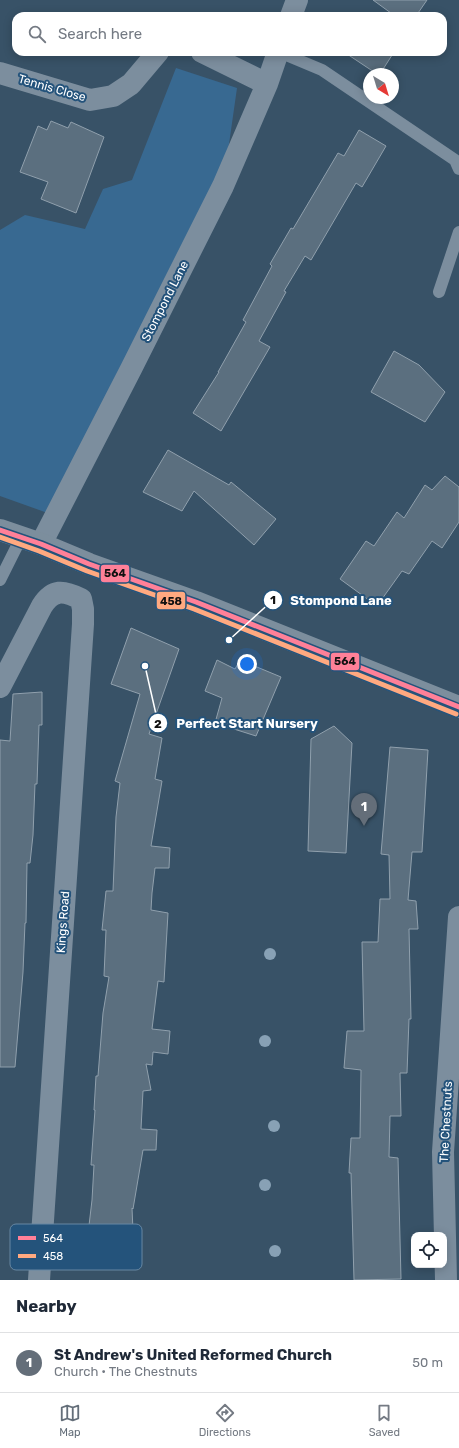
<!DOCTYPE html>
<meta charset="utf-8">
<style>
:root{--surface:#fff;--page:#f2f2f3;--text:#1f2937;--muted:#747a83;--line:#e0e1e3;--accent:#646e79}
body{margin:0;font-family:Rubik,sans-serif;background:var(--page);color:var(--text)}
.controls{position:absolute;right:12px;bottom:12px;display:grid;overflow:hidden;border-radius:8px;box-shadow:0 2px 10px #0003}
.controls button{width:36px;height:36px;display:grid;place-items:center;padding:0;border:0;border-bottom:1px solid var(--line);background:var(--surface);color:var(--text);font:20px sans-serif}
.compass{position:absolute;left:363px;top:68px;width:36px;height:36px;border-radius:50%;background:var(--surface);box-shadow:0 2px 10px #0003;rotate:142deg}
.you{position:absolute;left:247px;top:664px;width:14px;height:14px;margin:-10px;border:3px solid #fff;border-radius:50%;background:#1a73e8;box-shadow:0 0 0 6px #1a73e833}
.badge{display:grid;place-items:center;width:26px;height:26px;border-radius:50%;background:var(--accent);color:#fff;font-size:13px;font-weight:700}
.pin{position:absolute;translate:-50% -33px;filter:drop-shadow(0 1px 2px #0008)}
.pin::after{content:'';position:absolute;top:21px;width:14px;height:12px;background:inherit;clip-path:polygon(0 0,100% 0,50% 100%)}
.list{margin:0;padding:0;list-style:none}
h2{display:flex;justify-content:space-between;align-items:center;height:52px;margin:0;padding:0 16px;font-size:17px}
h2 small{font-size:13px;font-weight:400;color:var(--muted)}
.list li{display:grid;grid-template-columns:26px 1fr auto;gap:12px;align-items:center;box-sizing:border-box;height:60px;padding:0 16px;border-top:1px solid var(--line)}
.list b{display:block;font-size:15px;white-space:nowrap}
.list p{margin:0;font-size:13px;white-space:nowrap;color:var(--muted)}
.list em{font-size:13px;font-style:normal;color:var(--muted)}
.icon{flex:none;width:22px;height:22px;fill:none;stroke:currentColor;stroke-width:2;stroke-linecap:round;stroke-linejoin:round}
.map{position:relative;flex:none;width:459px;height:1280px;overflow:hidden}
.search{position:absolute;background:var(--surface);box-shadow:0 2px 10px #0003;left:12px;right:12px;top:12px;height:44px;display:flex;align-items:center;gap:10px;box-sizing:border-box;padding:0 14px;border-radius:12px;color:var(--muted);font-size:15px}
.sheet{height:112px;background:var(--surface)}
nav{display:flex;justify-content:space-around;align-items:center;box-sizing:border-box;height:56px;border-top:1px solid var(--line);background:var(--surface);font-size:11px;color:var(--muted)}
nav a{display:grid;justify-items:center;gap:2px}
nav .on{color:var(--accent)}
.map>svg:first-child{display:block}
</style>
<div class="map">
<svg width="459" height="1280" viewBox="0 0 459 1280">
<rect width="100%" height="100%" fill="#385267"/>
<path fill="#386991" d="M176 68 237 88 223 186 56 516 0 496V230L25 215 85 229 103 189 132 180Z"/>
<path fill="#5b6f7f" stroke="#90a0ad" d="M373 0H427L416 16H395Z
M344 52H394L380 74H377Z
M51 121 68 128 71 122 104 137 76 213 41 199 48 182 20 172 38 126 47 130Z
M359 130 386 146 362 187 356 183 311 260 305 256 284 291 286 292 259 341 270 347 221 431 193 413 219 372H218L246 322 243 320 272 266 270 264 291 228 293 229 338 153 344 156Z
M394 351 419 365 445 392 425 422 371 392Z
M168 450 229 485 231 482 276 519 254 545 194 491 182 511 143 492Z
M445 476 459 487V522L442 548 432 541 409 574 402 571 377 606 340 579 366 541 374 546 397 512 404 518 425 485 432 490Z
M131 628 179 649 149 734 162 738 155 779 162 781 151 846 170 848 169 868H155L152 893 151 910 168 913 164 982 158 981 152 1029 170 1031 168 1054 153 1052 152 1065 146 1064 151 1090 143 1091 141 1129 157 1130 156 1150H143L133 1209 132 1208 134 1254 86 1251 92 1200 94 1165H91L95 1110H94L96 1076H98L103 1013 109 977 104 976 106 930H102L106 891H113L116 817 120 783 115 781 140 694 111 684Z
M217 660 235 669 240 660 281 677 256 736 215 723 222 698 205 691Z
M42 692V725H39L37 784H35L33 835 30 863H27L26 923H25L23 972 15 1067H0V740L10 741 13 694Z
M334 726 352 743 346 853 308 851 311 739Z
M390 747 428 750 422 852H412L408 900 416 901 418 929H409L411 1019H409L407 1073H400L401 1116H390L389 1157 398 1158 401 1279 354 1280 351 1173H349L351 1138H360L361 1070 344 1068 347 1031H364L362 942H378L380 899H390L389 855 381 854Z"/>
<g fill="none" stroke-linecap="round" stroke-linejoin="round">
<path stroke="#7c8e9e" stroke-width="12" d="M279 52 322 70 455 160 459 169
M439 292 459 232
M0 580 21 538"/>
<path stroke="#7c8e9e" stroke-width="22" d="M291 16 297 0
M202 52 267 84
M0 73 90 100 113 96 131 84 158 52
M41 544 131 369 223 186 267 84 278 52
M0 687 42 606C53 589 63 590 81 599L83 609V624L39 1280
M446 1280 443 1152 459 917"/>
<path stroke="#7c8e9d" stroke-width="22" d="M0 530 41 544 89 564 196 602 459 707"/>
<g stroke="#24537b" stroke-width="8">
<path id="bus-1" d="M0 530 41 544 89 564 196 602 459 707"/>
</g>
<g stroke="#24537b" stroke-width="8">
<path id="bus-2" d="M0 537 39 551 87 571 194 609 456 714"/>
</g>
<use href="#bus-1" stroke="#ff8098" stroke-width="5"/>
<use href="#bus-2" stroke="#ffa980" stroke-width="5"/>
</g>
<g fill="#88a1b5">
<circle cx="270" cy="954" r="6"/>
<circle cx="265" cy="1041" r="6"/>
<circle cx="274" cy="1126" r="6"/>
<circle cx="265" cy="1185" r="6"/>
<circle cx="275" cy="1251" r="6"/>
</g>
<g text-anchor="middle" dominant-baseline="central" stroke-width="4" stroke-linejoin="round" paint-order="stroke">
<g font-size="12" fill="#fff" stroke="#24537b">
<text transform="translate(52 88) rotate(16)">Tennis Close</text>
<text transform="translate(165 301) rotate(-63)">Stompond Lane</text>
<text transform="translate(63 922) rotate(-86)">Kings Road</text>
<text transform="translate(446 1122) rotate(-87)">The Chestnuts</text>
</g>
</g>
<rect x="10" y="1224" width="132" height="46" rx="6" fill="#24537b" stroke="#6687a3" stroke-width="1"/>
<rect x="18" y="1236" width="18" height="4" fill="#ff8098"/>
<rect x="18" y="1254" width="18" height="4" fill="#ffa980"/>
<g font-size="11" fill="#fff">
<text x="43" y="1242">564</text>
<text x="43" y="1260">458</text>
</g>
<path fill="none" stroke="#fff" stroke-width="1.5" d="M229 640L273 600M145 666L158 723"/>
<g fill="#fff" stroke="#24537b" stroke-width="1.5">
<circle cx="229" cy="640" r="4"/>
<circle cx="145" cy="666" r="4"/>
<circle cx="273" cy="600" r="10"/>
<circle cx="158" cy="723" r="10"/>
</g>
<g font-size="12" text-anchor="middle" font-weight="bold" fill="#111">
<text x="273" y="604">1</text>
<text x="158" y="728">2</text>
</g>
<g font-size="13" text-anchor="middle" font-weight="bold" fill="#fff" stroke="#24537b" stroke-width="4" stroke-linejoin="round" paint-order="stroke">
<text x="341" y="605">Stompond Lane</text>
<text x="247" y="728">Perfect Start Nursery</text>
</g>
<g stroke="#24537b" stroke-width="1.5">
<rect x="100" y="564" width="30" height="19" rx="4" fill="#ff8098"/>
<rect x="156" y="591" width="30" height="19" rx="4" fill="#ffa980"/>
<rect x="330" y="652" width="30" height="19" rx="4" fill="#ff8098"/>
</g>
<g font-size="11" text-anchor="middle" font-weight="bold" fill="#111">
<text x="115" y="577">564</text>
<text x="171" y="605">458</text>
<text x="345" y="665">564</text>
</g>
</svg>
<div class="controls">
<button><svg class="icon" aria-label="locate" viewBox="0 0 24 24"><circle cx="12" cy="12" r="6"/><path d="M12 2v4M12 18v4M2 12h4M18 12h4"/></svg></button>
</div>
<svg class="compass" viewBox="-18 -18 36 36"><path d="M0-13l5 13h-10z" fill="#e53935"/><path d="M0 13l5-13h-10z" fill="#747a83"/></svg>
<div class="you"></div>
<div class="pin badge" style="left:364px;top:826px">1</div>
<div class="search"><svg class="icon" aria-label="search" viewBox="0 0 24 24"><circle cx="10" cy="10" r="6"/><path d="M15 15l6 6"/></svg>Search here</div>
</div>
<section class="sheet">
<h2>Nearby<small></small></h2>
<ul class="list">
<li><span class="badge">1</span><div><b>St Andrew's United Reformed Church</b><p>Church · The Chestnuts</p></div><em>50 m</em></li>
</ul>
</section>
<nav>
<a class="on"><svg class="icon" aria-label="map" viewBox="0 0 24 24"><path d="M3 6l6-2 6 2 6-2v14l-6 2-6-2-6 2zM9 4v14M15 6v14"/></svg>Map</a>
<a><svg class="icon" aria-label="directions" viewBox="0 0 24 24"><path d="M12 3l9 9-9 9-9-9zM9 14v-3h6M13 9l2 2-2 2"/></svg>Directions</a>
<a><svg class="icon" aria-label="saved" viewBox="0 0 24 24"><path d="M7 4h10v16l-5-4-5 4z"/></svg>Saved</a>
</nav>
